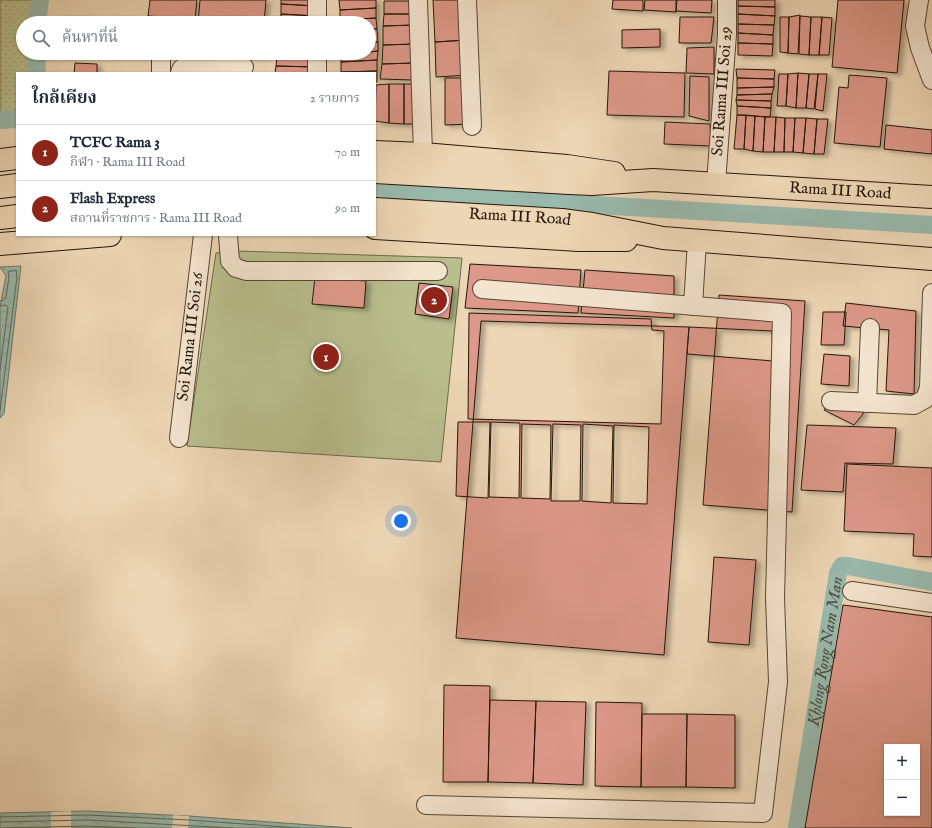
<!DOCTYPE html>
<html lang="th">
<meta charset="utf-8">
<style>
:root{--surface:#fff;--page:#f6f6f7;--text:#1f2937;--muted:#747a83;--line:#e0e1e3;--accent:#8f2418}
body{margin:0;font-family:"IM FELL English","Noto Serif Thai",serif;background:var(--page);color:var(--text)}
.controls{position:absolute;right:12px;bottom:12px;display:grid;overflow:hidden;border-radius:0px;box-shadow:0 1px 3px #0004}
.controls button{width:36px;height:36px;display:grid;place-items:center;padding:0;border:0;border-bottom:1px solid var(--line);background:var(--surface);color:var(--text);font:20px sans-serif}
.you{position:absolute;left:401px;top:521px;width:14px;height:14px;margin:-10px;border:3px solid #fff;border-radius:50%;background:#1a73e8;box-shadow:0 0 0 6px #1a73e833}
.badge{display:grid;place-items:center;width:26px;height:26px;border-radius:50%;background:var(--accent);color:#fff;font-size:13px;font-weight:700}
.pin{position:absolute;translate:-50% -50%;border:2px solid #fff;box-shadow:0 1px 4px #0006}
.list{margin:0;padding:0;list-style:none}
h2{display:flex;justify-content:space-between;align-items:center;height:52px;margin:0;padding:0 16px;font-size:17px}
h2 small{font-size:13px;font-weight:400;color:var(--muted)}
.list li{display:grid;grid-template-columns:26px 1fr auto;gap:12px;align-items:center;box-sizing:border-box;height:56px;padding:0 16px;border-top:1px solid var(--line)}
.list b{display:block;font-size:15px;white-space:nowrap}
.list p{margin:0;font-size:13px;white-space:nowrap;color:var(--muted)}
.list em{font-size:13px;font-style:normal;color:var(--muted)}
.icon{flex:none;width:22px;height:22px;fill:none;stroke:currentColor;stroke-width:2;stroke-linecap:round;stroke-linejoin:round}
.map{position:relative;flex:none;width:932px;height:828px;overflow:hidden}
.search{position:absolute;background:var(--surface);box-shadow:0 1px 3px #0004;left:16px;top:16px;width:360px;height:44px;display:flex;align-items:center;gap:10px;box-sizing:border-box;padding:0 14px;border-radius:22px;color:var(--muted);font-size:15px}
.panel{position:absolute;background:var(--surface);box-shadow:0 1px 3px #0004;left:16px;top:72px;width:360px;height:164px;border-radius:0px}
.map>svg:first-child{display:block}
</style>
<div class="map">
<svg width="932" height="828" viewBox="0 0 932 828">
<defs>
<pattern id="grass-dots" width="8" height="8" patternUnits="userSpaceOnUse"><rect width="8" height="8" fill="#b9be8d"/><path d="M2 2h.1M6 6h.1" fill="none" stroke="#9fa378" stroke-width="1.8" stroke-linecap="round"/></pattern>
<pattern id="water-ripples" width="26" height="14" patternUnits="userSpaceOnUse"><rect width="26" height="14" fill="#99b9ad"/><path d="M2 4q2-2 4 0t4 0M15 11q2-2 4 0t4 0" fill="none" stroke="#849e93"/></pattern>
<filter id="shadow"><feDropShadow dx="4.5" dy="2.5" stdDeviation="2" flood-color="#0004"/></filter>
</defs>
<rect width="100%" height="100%" fill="#edd6b5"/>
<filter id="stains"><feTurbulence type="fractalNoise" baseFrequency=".005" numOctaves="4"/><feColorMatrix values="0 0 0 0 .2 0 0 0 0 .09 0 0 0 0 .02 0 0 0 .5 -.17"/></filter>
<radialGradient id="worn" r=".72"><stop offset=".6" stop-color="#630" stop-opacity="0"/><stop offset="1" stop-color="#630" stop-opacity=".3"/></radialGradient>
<path fill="url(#grass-dots)" stroke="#6f6a4a" d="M0 0H37L36 23H23V53H35L34 73H17L16 127 0 128Z"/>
<path fill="#b9be8d" stroke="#6f6a4a" d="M237 251 462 258 441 462 187 446 216 253Z"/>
<path fill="url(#water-ripples)" stroke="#6b786b" d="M21 266 4 414 0 418V307L6 276 0 267Z
M87 811 189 816 352 828H0V813Z"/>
<path fill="#edd6b5" d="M71 811V828H51V812Z
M173 815 189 816 188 828H172Z"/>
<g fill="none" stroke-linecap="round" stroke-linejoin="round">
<path stroke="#5f685a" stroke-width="1" d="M0 301 4 300 6 297 9 277 8 272 16 270 17 277 0 410
M0 306 6 305 8 307 0 370
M0 817 87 815 189 820 299 828
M0 822 87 820 233 828
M2 828 86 826 135 828"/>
<g stroke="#99b9ad" stroke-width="18">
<path d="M37 23 40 0"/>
<path d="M36 53 37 73"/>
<path d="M0 120 17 119"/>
<path d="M375 193 447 196 932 225"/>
<path id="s1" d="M797 828 838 573 842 566H848L932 582"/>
</g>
</g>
<path fill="#dd9889" stroke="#251607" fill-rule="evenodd" filter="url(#shadow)" d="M150 0H197L195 19 148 16Z
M200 0H266L264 23H198Z
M281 0H315L316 6 281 4Z
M339 0H376V8L340 10Z
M433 0H465L467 40 435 42Z
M613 0H643V11L612 9Z
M645 0H676V12L644 10Z
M677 0H712L711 13 676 11Z
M738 0H775V7L738 6Z
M838 0H904L897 73 832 67Z
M384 1H416V14H384Z
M281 4 316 6V16L281 14Z
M738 6 775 7V16L738 14Z
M376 8V18L340 20V10Z
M281 14 316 16 315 23H280Z
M384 14H416L415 25 383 26Z
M738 14 775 16 774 25 738 24Z
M800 15 798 54 788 53 789 17Z
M800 16 811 17 809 55 799 54Z
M680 17H714L711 43H679Z
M780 17H789L788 53 780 52Z
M811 17H822L819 55H809Z
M822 17 832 18 829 55H819Z
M376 18 377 29H369V23H340V20Z
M738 24 774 25 773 35 738 33Z
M415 25V44L383 45V26Z
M369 29H377L378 42H369Z
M660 29V47L622 48V30Z
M738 33 773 35V44L738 43Z
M467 40 468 75 436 77 435 42Z
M369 42H378V51L369 52Z
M738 43 773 44 772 56 738 55Z
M415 44 414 63 382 64 383 45Z
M714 47V74L686 73 687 48Z
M378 51 377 60 341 62V53H369V52Z
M195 53H263V56L195 54Z
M278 53H314V57L277 56Z
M277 56 314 57 315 67 276 66Z
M377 60V71L341 72V62Z
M75 63 97 64V73H74Z
M414 63 413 80 380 79 382 64Z
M276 66 315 67 314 73H275Z
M736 69 775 70 774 79 737 78Z
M377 71V82H375V73H341V72Z
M609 71 685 73 684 117 607 115Z
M798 73 809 74 806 108H796Z
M798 73 796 108 786 106 788 74Z
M779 74H788L786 106H777Z
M809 74H818L814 109 806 108Z
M818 74H827L823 111 815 109Z
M849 75 887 78 880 147 834 143 839 87 848 88Z
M690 76 709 77V121L689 116Z
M445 78H468L470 124 445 125Z
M737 78 774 79V87L737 88Z
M389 84V123L375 121 376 85Z
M389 84H404V124L389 123Z
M404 84H419V124H404Z
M774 87 772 94 737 95V88Z
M772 94 771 101 736 100 737 95Z
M736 100 771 101V108L737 106Z
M737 106 771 108 770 117 737 115Z
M737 115H746L744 149H734Z
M746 115 755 116 753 151 744 149Z
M755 116 765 117 763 152 753 151Z
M765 117H776L774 152H763Z
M776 117 785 118 784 152H774Z
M785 118H795L793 152H784Z
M795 118H806L803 153 793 152Z
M806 118 817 119 814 154 803 153Z
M817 119H828L824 154H814Z
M665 122 710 124 711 146 664 144Z
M886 125 932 130V154L884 149Z
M470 264 581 270 578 313 465 308Z
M585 270 674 276V318L581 313Z
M315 277 366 281 364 308 312 304Z
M419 283 453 287 449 319 415 314Z
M719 295 805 301 792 512 703 505Z
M846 303 916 311 914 394 886 391 889 330 843 326Z
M823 312H846L844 345H821Z
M469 313 651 319 652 330 664 331 661 424 468 419Z
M481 321 689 327 664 655 456 638Z
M689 327 772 331 773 361 687 354Z
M824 354 850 356 849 386 821 384Z
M827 405 863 408V414L854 425 824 410Z
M458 422H490L488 498 456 496Z
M491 422 520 423 519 498 489 497Z
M522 424 551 425 550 499 521 498Z
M553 424 581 425 580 501H551Z
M583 424 613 426 611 503 582 501Z
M614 425 649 427 647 504 613 503Z
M807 425 896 428 893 464 845 463 843 492 801 490Z
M847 464 932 468V557L913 556 914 534 844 531Z
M714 557 756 560 749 645 708 642Z
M843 605 932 617V828H805ZM887 747H917V813H887Z
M444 685 490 686 488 782H443Z
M490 700 536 701 533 783 488 782Z
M536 701 586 702 583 785 533 783Z
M596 702 642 703 641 787 595 786Z
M642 714H687L686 787H641Z
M687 714 735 715V788L686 787Z"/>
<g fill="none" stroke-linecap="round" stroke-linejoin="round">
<g stroke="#574632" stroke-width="20">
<g id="minor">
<path d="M418 0 423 154"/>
<path d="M467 0 472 126"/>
<path d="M919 0 915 26 920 48 932 80"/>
<path d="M317 23V0"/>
<path d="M161 73V53"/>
<path d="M180 73C181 67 185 66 190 65L244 67"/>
<path d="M317 73V53"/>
<path id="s2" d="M716 183 727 34V0"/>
<path d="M228 235 230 261 236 268 246 271H438"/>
<path d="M693 306 697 241"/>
<path d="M831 401 914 405 925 399 929 388 932 293"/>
<path d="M867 403 870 328"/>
<path id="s3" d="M179 438 203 235"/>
<path d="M852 591 932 603"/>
<path d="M426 805 763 813 778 682 775 598 782 313 482 289"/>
</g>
</g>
<g stroke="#251607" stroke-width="24">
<g id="major">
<path d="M375 152 423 154 567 166 614 173"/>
<path d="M0 160 17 158"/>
<path id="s4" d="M375 172 569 183 592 184 653 180 932 197"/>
<path d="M0 187 17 185"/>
<path id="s5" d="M375 209 562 220 592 224 663 238 932 259"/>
<path d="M0 218 17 216"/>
<path d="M375 228 579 240H626"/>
<path d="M0 244 110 235"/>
</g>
</g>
<use href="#minor" stroke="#f3e4cf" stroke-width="18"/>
<use href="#major" stroke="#edd6b5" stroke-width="22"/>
</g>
<g text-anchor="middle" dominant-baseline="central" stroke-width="4" stroke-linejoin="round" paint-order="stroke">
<g font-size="16" fill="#251607" stroke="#f3e4cf">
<text stroke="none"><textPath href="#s2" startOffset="92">Soi Rama III Soi 29</textPath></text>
<text stroke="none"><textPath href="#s4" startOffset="466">Rama III Road</textPath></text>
<text stroke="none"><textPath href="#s5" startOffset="145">Rama III Road</textPath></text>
<text stroke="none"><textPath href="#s3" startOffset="102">Soi Rama III Soi 26</textPath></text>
</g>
<g font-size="17" font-style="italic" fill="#4e4f41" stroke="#f3e4cf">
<text stroke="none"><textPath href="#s1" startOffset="179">Khlong Rong Nam Man</textPath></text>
</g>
</g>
<rect width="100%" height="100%" filter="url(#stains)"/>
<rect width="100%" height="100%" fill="url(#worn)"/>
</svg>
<div class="controls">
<button>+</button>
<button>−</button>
</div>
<div class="you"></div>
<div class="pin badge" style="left:326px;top:357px">1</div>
<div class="pin badge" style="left:434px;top:300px">2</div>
<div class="search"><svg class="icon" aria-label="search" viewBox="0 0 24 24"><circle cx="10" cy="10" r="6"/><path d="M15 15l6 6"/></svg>ค้นหาที่นี่</div>
<section class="panel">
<h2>ใกล้เคียง<small>2 รายการ</small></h2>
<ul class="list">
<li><span class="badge">1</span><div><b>TCFC Rama 3</b><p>กีฬา · Rama III Road</p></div><em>70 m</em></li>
<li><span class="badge">2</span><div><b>Flash Express</b><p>สถานที่ราชการ · Rama III Road</p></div><em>90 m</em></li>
</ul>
</section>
</div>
